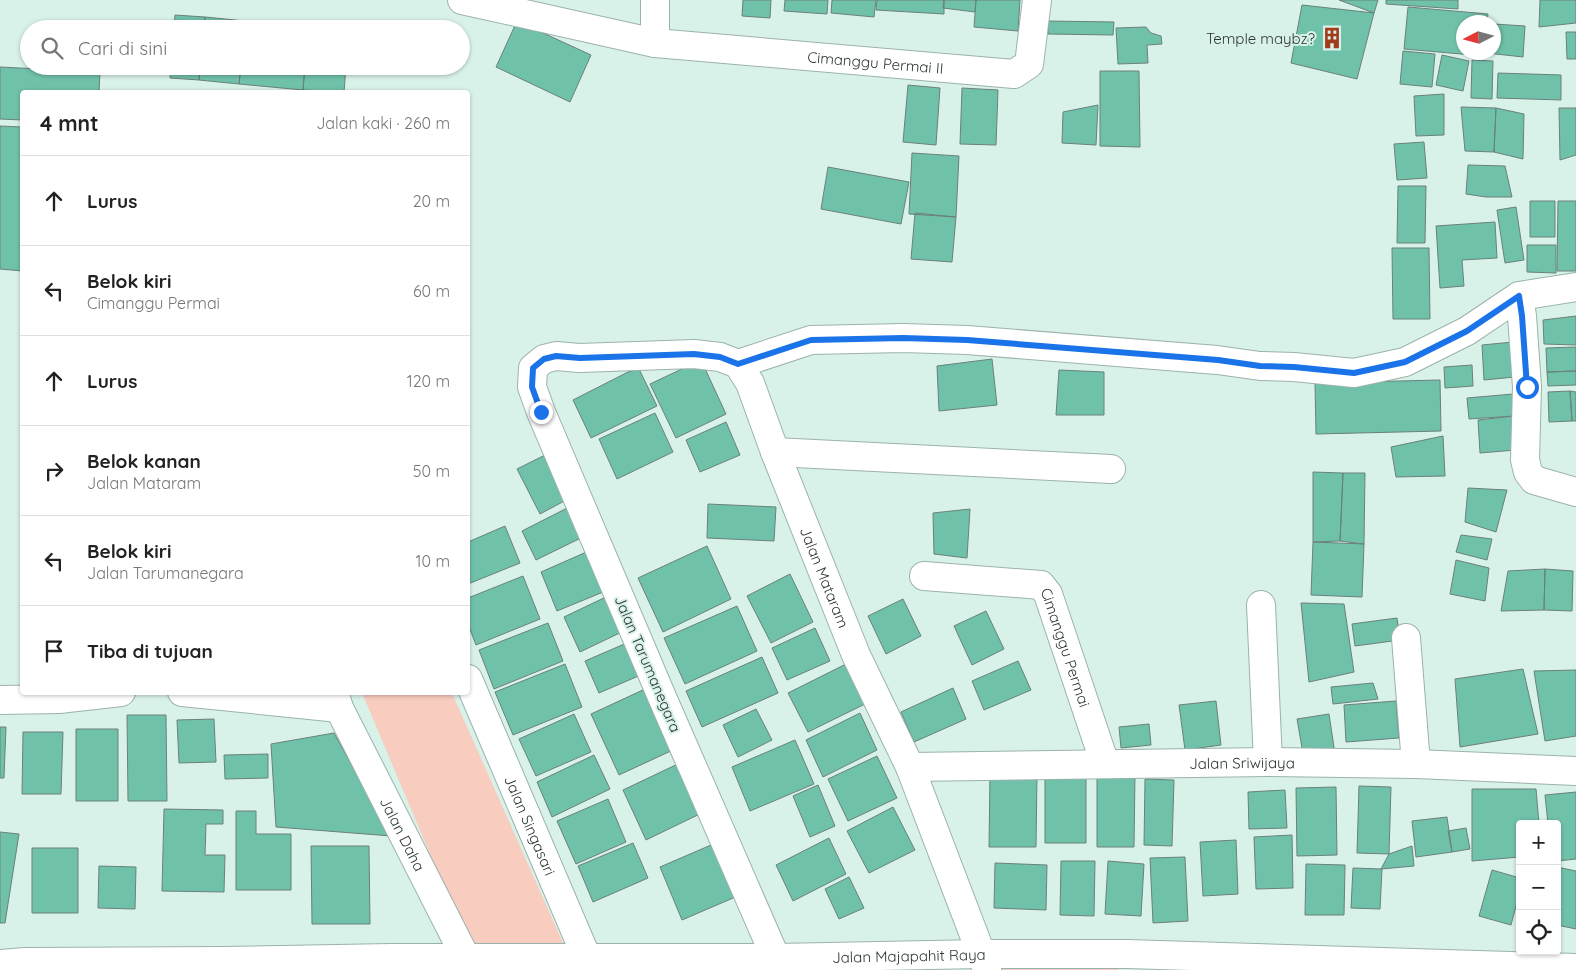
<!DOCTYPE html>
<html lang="id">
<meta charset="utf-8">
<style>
:root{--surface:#fff;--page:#f2f2f2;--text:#222;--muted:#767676;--line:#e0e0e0}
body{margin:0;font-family:Quicksand,sans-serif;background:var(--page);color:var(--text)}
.controls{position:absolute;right:15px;bottom:15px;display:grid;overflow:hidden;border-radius:5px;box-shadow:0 1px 4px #0004}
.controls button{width:45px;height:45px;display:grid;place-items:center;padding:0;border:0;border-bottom:1px solid var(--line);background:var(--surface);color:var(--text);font:25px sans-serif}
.compass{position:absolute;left:1456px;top:15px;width:45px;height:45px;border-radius:50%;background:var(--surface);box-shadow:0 1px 4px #0004;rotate:264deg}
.stop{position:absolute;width:15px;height:15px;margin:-11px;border:4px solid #1a73e8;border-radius:50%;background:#fff}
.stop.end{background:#1a73e8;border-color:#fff;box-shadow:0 1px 5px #0008}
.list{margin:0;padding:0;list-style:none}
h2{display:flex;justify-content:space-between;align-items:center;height:65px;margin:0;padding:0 20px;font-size:21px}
h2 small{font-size:16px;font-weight:400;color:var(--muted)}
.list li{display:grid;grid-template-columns:32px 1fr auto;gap:15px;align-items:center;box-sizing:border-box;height:90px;padding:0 20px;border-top:1px solid var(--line)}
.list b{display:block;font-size:19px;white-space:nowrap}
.list p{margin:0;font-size:16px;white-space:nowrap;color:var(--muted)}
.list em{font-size:16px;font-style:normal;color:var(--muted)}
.icon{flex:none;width:28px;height:28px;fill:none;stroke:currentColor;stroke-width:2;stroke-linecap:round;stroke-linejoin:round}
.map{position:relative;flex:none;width:1576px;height:970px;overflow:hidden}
.search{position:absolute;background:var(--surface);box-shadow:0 1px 4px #0004;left:20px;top:20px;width:450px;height:55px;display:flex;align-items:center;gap:12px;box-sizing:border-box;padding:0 18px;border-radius:28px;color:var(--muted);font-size:19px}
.panel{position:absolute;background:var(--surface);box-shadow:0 1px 4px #0004;left:20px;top:90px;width:450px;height:605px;border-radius:5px}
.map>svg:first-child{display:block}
</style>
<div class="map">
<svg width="1576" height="970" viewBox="0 0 1576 970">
<rect width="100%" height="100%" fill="#d9f2e9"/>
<path fill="#f8ccbe" d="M362 693H452L575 970H479Z
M997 967 1118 968V970H999Z"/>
<path fill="#70c1aa" stroke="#6a817a" d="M743 0H771L770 18 742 16Z
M785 0H828L827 14 784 11Z
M832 0H876L874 17 831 13Z
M877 0H944V14L876 10Z
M944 0H976L975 12 943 8Z
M976 0H1020L1018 31 974 27Z
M1339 0H1378L1374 13Z
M1386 0H1458V9L1386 4Z
M1540 0H1576V23L1539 27Z
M1302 5 1374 13 1357 79 1291 63Z
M1408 7 1488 14 1487 22H1464V52H1485L1484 56 1404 49Z
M175 15 205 17 204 29H174Z
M205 17 245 21V29H204Z
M245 21 309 27 308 29H245Z
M517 21 591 55 570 102 496 67Z
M1048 21 1114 22 1113 35 1048 34Z
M1494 24 1525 26 1523 57 1487 53 1494 52Z
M1146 27 1151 33 1161 36 1162 44 1147 45 1148 63 1118 64 1116 28Z
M1566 32H1576V59H1567Z
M1403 51 1435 54 1432 87 1400 84Z
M1442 55 1469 61 1463 91 1436 85Z
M1472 60 1493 61 1492 99 1471 98Z
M171 66H200L199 80 170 78Z
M200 66H241L239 84 199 80Z
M241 66H305L303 90 239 84Z
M305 66H346L344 92 303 90Z
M0 67 100 72 99 92H22V120L0 119Z
M1100 71H1139L1140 147 1100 146Z
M1498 73 1561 75V100L1497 98Z
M908 85 940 88 936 145 903 142Z
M962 88 998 90 996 145 960 144Z
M1444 94V135L1416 136 1414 96Z
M1098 105 1096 145 1062 143 1063 112Z
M1461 107 1496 108 1494 152 1465 151Z
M1496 108 1524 114 1523 159 1494 152Z
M1559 108H1576V155L1560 160Z
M0 126 22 127V271L0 269Z
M1424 142 1427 178 1397 180 1394 144Z
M912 153 959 156 956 217 909 214Z
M1468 165 1505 166 1512 197H1486L1466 194Z
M828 167 909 182 901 224 821 209Z
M1398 186H1426L1425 243H1397Z
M1530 201H1555V237H1530Z
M1558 201H1576V271H1557Z
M1516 207 1524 260 1505 263 1497 210Z
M915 213 956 217 952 262 911 259Z
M1495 222 1497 258 1462 260 1464 286 1440 288 1436 226Z
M1527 245H1556V273L1527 272Z
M1392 248H1429L1430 319H1393Z
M1576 316V345L1544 344 1543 320Z
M1513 342 1515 377 1484 380 1482 345Z
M1576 347V371L1547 372 1546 348Z
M992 359 997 405 939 411 937 366Z
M701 360 726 414 676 438 650 384Z
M1472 365 1473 386 1445 388 1444 367Z
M639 369 657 406 591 438 573 400 628 372Z
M1059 370 1104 372V415H1056Z
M1576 371V385L1548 386 1547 372Z
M1440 380 1441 431 1316 434 1315 383Z
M1570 391 1572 421 1549 422 1548 392Z
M1570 391 1576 392V421H1572Z
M1513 394 1514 416 1469 419 1467 398Z
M655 413 673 452 617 479 599 439Z
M1514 416 1516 450 1480 453 1478 420Z
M726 422 740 455 700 472 686 440Z
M1443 436 1445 476 1396 477 1391 447Z
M547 454 570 498 540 514 517 469Z
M1313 472 1343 473 1340 541 1313 542Z
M1343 473H1365L1364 544 1340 541Z
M1468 488 1507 490 1496 532 1465 522Z
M708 504 776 507 774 541 707 538Z
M573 505 587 535 536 560 522 531Z
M970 509 967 558 934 554 933 513Z
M505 526 520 563 468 584V542Z
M1461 535 1492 539 1487 560 1456 552Z
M1313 542 1364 544 1362 597 1311 595Z
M707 546 731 599 663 632 638 578Z
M591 550 608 590 557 611 541 572Z
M1456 560 1489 568 1485 601 1450 594Z
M1545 569 1573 571 1572 611 1544 610Z
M1545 569 1544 610 1501 611 1508 571Z
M790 574 813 622 771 643 747 596Z
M523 576 540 619 476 645 468 624V598Z
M610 595 626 630 580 652 564 617Z
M903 599 921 636 886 654 868 616Z
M1301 603 1344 604 1354 672 1309 682Z
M737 606 757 651 685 684 664 638Z
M986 611 1004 649 972 665 954 626Z
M1397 618 1400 640 1355 646 1352 624Z
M548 623 563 661 494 689 479 650Z
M815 628 830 661 787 680 772 648Z
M629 642 643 674 599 693 585 661Z
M762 657 778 693 702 727 686 691Z
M1018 661 1031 690 984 710 972 681Z
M565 664 582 707 513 735 495 692Z
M846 664 865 704 808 732 788 693Z
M1523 669 1538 734 1460 747 1455 679Z
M1576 670V736L1545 741 1534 671Z
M1373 683 1378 699 1333 704 1331 687Z
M953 688 966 719 914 742 901 712Z
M645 689 673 750 619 775 591 714Z
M1216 701 1221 745 1185 750 1179 705Z
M1396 701 1399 738 1346 742 1344 705Z
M756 709 772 740 738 757 723 725Z
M860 713 877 750 823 777 806 740Z
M574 714 591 752 536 776 519 739Z
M1329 714 1335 754 1304 759 1297 719Z
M127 715H166L167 801H128Z
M214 719 216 762 179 763 177 720Z
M1149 724 1151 745 1121 748 1119 727Z
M0 727H6L4 778H0Z
M76 729H118V801H76Z
M23 732H63L61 794H22Z
M334 733 391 836 276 827 271 744Z
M795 740 814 784 750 811 732 767Z
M268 754V778L225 779 224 755Z
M594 755 610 789 552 817 537 782Z
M877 756 897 798 848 821 828 779Z
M684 761 708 810 646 840 623 790Z
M1045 772H1086V843H1045Z
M990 774 1037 775 1036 847H989Z
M1097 774H1135L1134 847H1097Z
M1145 779 1174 780 1172 846 1144 845Z
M818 785 835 826 810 837 793 796Z
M1359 786 1391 787 1389 854 1357 853Z
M1336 787 1337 855 1297 856 1296 788Z
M1472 789H1536L1539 824H1520V857L1472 861Z
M1285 790 1287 828 1249 829 1248 792Z
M1576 792V859L1557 861V824H1548L1545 795Z
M608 799 626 842 576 864 557 821Z
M893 807 915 850 869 873 847 831Z
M164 809 223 810V824H206L205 855H225L224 892 162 891Z
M236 811H256V834H291V890H236Z
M1447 817 1452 852 1416 857 1412 821Z
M1466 828 1470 849 1452 852 1448 831Z
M0 832 19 834 5 923H0Z
M1292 835 1293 888 1256 889 1254 837Z
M829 838 846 874 793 901 776 865Z
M1236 840 1238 894 1203 896 1200 842Z
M718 842 740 895 682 920 660 867Z
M633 843 648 878 593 902 578 866Z
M311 846H369L370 924H312Z
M1412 846 1414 866 1381 869 1389 854Z
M32 848H78V913H32Z
M1185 857 1188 921 1153 923 1150 858Z
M1061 861H1095L1094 916 1060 915Z
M1108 861 1144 864 1141 916 1105 914Z
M995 863 1047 865 1046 910 994 908Z
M1306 864 1345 865 1344 915H1305Z
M99 866 136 867 135 909 98 908Z
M1557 867 1576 871V929L1557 925Z
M1353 868 1382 869 1380 909 1351 908Z
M1492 870 1520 878V891L1511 925 1479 916Z
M849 877 864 908 839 919 825 889Z"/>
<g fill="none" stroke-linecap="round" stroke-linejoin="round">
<g stroke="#9bb3ab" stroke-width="30">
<g id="minor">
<path id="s1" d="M462 0 655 43 1014 74 1029 64 1037 0"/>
<path d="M655 43V0"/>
<path d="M1519 296 1522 316 1527 387 1525 460 1528 472 1534 480 1576 492"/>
<path d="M738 364 811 340 903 338 967 340 1217 360 1260 366 1294 367 1354 373 1405 362 1467 331 1519 296 1576 287"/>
<path d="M775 452 1111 469"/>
<path id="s2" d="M924 576 1041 585 1048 594 1105 764"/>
<path d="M1261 605 1268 762"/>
<path d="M1406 638 1416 764"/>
<path id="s3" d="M468 679 592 970"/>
<path d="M182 692 339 708"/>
<path id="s4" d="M334 692 339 708 472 970"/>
<path d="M0 700 59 699 121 692"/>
<path id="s5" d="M910 767 1268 762 1416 764 1576 771"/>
<path id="s6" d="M0 964 25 962 222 961 391 958H776L981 954H1127L1576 968"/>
<path id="s7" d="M781 970 662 697 541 412 532 387 533 368 544 359 556 356 579 358 694 354 720 357 738 364 750 383 775 452 856 655 910 767 987 969"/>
</g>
</g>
<use href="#minor" stroke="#fff" stroke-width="28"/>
</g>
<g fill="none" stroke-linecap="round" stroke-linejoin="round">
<path stroke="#1a73e8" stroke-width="6" d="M541 412 532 387 533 368 544 359 556 356 580 358 694 354 720 357 738 364 811 340 903 338 967 340 1218 360 1260 366 1294 367 1354 373 1405 362 1467 331 1519 296 1522 316 1527 387"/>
</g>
<defs>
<g id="building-bare" transform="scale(1.725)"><path d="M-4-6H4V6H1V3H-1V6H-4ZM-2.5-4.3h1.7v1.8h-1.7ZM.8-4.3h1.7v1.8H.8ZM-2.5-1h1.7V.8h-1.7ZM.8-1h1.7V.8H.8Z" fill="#a23b19" stroke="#d9f2e9" stroke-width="2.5" paint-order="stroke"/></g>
</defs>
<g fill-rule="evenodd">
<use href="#building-bare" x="1332" y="38"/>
</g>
<g text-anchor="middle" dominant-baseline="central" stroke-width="4" stroke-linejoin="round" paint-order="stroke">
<g font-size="15" fill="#2d3733" stroke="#d9f2e9" text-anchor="end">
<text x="1315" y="38">Temple maybz?</text>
</g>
<g font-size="15" fill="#2d3733" stroke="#d9f2e9">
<text stroke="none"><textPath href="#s1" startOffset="419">Cimanggu Permai II</textPath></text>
<text stroke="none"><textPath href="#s7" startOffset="1094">Jalan Mataram</textPath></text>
<text stroke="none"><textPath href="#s2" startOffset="185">Cimanggu Permai</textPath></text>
<text transform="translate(648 664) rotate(67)">Jalan Tarumanegara</text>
<text stroke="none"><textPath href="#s5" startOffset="332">Jalan Sriwijaya</textPath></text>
<text stroke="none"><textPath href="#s3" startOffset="159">Jalan Singasari</textPath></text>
<text stroke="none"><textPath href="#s4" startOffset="158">Jalan Daha</textPath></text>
<text stroke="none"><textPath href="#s6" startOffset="909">Jalan Majapahit Raya</textPath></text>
</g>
</g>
</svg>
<div class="controls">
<button>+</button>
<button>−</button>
<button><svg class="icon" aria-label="locate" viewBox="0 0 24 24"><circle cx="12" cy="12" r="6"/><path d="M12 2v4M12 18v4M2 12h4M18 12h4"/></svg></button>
</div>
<svg class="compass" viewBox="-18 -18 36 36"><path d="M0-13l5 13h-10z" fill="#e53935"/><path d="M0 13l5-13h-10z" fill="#767676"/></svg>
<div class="stop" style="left:1527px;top:387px"></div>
<div class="stop end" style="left:541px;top:412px"></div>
<div class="search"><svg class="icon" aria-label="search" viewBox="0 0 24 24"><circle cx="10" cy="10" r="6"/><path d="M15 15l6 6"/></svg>Cari di sini</div>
<section class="panel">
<h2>4 mnt<small>Jalan kaki · 260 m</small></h2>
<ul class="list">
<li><svg class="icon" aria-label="ahead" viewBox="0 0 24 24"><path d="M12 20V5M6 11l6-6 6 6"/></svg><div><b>Lurus</b></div><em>20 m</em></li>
<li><svg class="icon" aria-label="left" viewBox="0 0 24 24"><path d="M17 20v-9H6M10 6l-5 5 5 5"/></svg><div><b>Belok kiri</b><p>Cimanggu Permai</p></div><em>60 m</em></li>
<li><svg class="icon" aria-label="ahead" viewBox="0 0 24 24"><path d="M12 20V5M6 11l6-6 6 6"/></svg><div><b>Lurus</b></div><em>120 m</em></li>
<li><svg class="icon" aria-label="right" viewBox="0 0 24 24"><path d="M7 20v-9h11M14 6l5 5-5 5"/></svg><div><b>Belok kanan</b><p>Jalan Mataram</p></div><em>50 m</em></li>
<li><svg class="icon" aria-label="left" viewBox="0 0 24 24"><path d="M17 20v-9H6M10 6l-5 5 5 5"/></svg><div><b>Belok kiri</b><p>Jalan Tarumanegara</p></div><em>10 m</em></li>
<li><svg class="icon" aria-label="arrive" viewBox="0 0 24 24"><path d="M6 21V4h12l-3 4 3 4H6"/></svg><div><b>Tiba di tujuan</b></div></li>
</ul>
</section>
</div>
